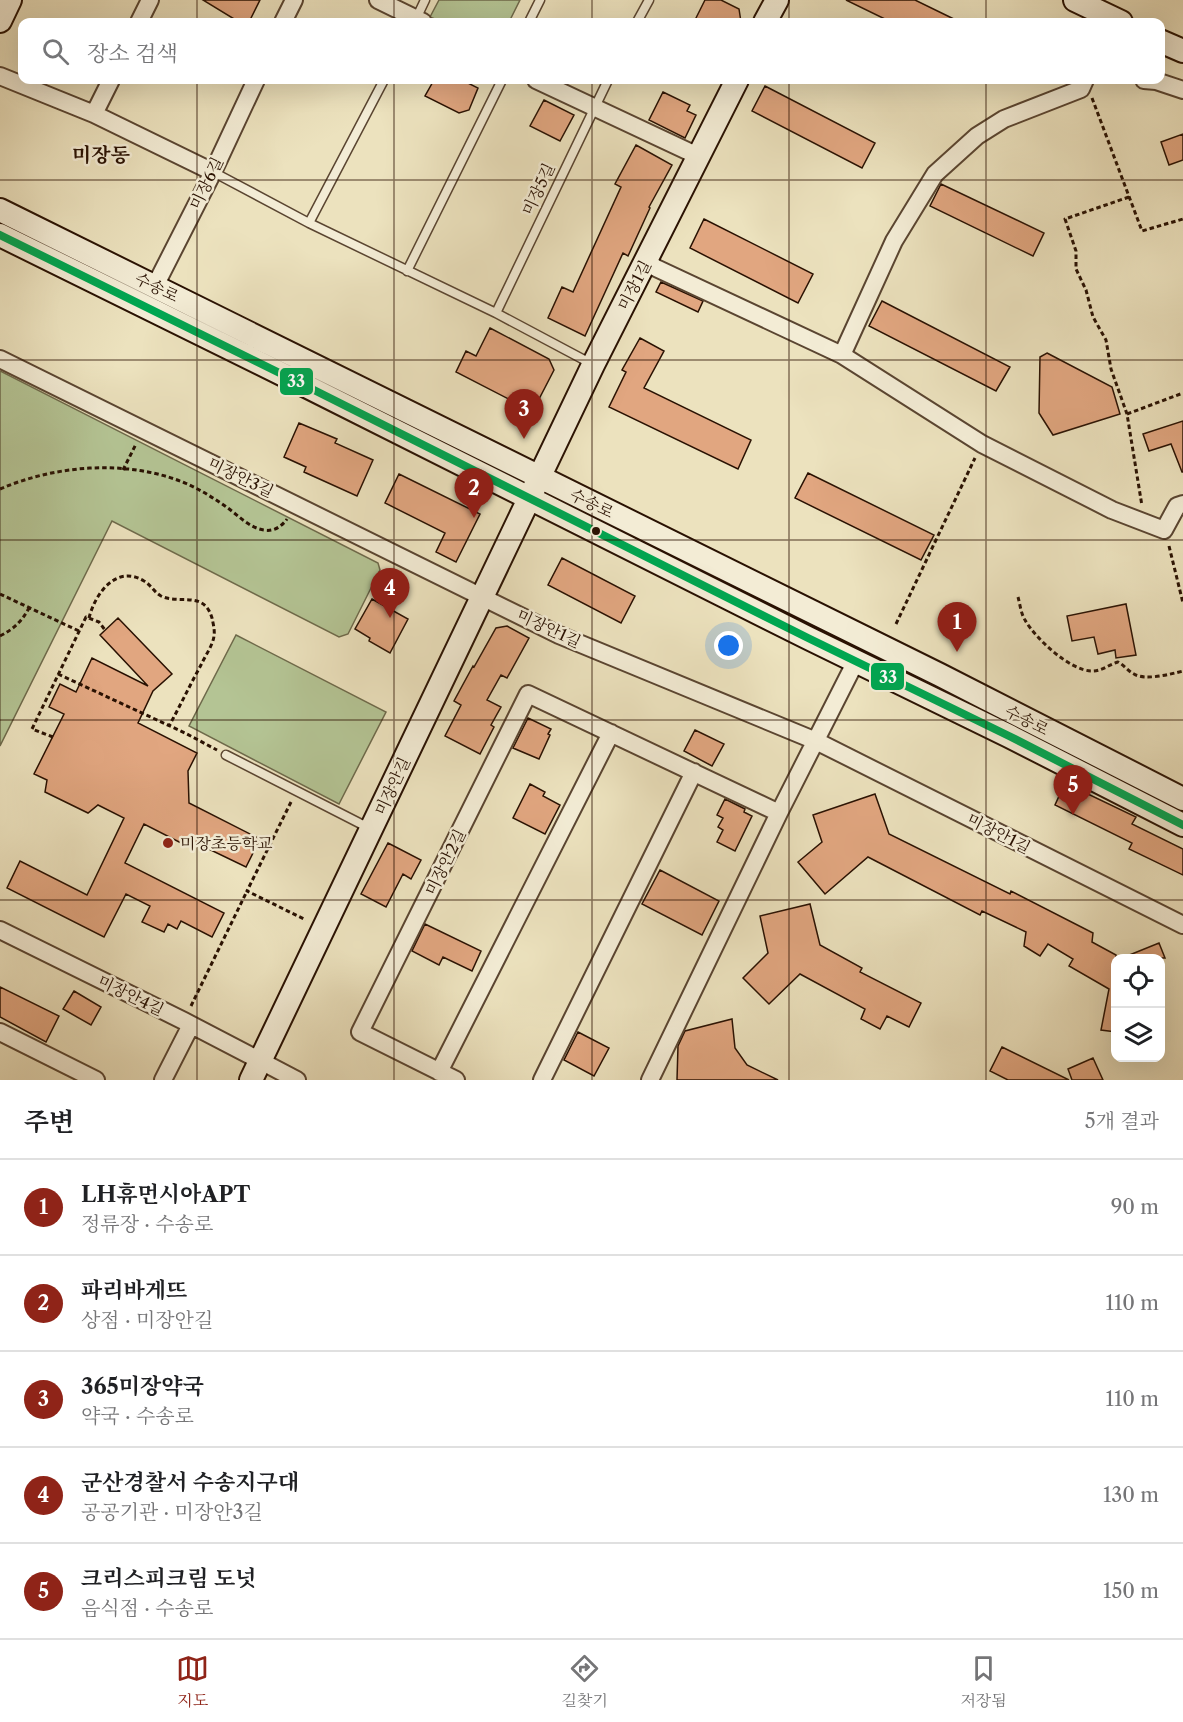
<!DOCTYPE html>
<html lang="ko">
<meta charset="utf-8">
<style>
:root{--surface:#fff;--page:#f6f6f6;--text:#202124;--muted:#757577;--line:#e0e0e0;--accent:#8f2418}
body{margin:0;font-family:"Libre Caslon Text","Noto Serif KR",serif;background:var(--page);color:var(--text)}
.controls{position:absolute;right:18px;bottom:18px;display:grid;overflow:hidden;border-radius:12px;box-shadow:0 6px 24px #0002}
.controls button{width:54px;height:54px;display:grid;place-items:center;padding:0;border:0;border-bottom:2px solid var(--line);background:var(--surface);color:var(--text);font:30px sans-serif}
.you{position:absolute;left:729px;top:646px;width:21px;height:21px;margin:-15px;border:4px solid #fff;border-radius:50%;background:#1a73e8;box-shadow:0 0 0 9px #1a73e833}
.badge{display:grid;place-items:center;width:39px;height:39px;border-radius:50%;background:var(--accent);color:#fff;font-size:20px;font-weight:700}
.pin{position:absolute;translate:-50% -50px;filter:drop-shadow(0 2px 3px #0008)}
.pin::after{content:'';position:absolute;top:32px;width:21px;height:18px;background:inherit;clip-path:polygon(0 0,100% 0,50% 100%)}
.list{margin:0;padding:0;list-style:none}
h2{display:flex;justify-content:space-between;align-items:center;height:78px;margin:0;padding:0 24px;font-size:26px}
h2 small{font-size:20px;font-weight:400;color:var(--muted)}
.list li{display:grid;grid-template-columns:39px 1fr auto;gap:18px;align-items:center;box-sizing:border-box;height:96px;padding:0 24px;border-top:2px solid var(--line)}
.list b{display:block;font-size:22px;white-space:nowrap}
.list p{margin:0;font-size:20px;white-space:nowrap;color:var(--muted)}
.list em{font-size:20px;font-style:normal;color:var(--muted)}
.icon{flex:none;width:33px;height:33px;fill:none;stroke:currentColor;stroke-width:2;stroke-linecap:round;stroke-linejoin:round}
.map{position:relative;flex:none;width:1183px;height:1080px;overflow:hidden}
.search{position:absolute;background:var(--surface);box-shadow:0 6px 24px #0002;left:18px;right:18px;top:18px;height:66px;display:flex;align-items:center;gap:15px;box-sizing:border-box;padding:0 21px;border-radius:12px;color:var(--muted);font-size:22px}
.sheet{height:558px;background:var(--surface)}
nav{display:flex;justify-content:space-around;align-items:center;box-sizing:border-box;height:84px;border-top:2px solid var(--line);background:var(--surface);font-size:16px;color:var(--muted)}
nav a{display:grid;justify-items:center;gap:3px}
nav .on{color:var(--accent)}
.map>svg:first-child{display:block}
</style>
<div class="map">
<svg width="1183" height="1080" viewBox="0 0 1183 1080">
<rect width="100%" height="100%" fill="#ece2be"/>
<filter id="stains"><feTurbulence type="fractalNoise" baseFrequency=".00333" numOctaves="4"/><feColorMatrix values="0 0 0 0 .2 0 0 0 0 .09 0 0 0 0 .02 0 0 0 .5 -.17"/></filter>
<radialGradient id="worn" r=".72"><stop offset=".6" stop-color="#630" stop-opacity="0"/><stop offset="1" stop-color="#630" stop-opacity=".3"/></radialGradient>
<path fill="#b4c494" stroke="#6e6a4b" stroke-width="1.5" d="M439 0H520L509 22H442L430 17Z
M0 371 378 563 380 570 348 634 339 637 112 521 0 746Z
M236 635 386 712 339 804 189 726Z"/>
<path fill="#e1a680" stroke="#291102" stroke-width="1.5" d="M203 0H260L249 22H239Z
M705 0H721L739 9 741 22H694Z
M846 0H915L960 22H891Z
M434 80H462L478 88 469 110 459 113 425 96Z
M765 86 875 143 862 168 752 111Z
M663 92 690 105 687 111 696 115 685 138 649 120Z
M544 100 574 115 560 141 530 126Z
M1183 134V160L1169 165 1161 142Z
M636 145 672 165 649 207 650 208 628 256 623 253 585 336 548 318 562 287 573 292 621 187 615 184Z
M941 184 1044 233 1033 256 930 206Z
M704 219 813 274 798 303 690 248Z
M661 282 703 301 698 312 656 292Z
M882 301 1010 367 996 391 869 326Z
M490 328 549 359 554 370 538 401 526 408 456 372 466 351 476 356Z
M640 338 664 351 644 388 751 440 738 469 609 407 626 372 622 370Z
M1047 353 1112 387 1120 414 1053 435 1039 413 1040 357Z
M1183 421V472H1182L1171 444 1149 451 1143 434Z
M299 423 337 439 335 443 373 460 357 496 304 472 306 467 284 457Z
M808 473 934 535 921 560 795 498Z
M399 474 480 514 456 562 436 552 445 533 385 503Z
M562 558 635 596 621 623 548 585Z
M372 599 408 619 390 653 369 641 370 638 355 629Z
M1126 604 1136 655 1116 658 1115 650 1098 654 1094 637 1072 641 1067 616Z
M118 618 172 674 153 691 138 723 197 753 188 771 189 803 260 839 246 867 188 839 185 845 144 824 125 863 224 913 212 937 181 921 177 929 168 924 164 932 142 922 150 906 126 894 104 937 7 888 20 861 87 895 124 818 98 805 88 813 45 792 47 780 34 774 64 714 49 707 60 684 76 692 92 658 148 686 100 635Z
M507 626 529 638 507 678 501 675 487 700 501 707 491 725 494 727 480 754 445 736 461 705 454 701 473 666 474 667 496 628Z
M528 718 551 729 548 734 550 735 539 759 513 748Z
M695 730 724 744 712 766 684 751Z
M1065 783 1136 817 1132 824 1183 849V875L1129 849 1132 843 1055 805Z
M530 784 545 792 543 796 560 805 545 834 513 818Z
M875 794 889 834 1010 894 1011 891 1093 933 1092 942 1116 955V1032L1101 1030 1109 989 1069 966 1073 959 1048 944 1040 956 1024 946 1026 932 982 911 980 915 868 857 825 894 798 862 822 842 813 815Z
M725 799 745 809 744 812 752 816 735 851 717 842 723 830 718 827 723 818 717 815Z
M388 843 421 860 411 879 403 874 386 907 361 894Z
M660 870 719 901 702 935 642 904Z
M810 904 820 945 862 968 860 972 921 1003 909 1027 887 1016 880 1029 861 1019 865 1009 800 974 769 1004 743 978 768 953 760 916Z
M425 924 481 951 472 971 443 957 439 965 412 951Z
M1159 943 1165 958H1122Z
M0 987 59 1016 46 1042 0 1017Z
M74 991 101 1007 91 1025 63 1009Z
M732 1019 735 1048 747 1065 778 1080H677L678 1046 685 1031Z
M578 1032 609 1048 594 1076 564 1060Z
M1002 1047 1069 1080H1008L990 1071Z
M1093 1058 1103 1080H1072L1068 1069Z"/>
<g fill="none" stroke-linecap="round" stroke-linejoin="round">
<g stroke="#5a4531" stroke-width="11">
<path id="lane" d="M416 19 425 0
M529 22 540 0
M637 22 649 0
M213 172 309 223 496 313 592 364
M309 223 384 80
M407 271 502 80
M496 313 608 80
M226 755 371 829"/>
</g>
<g stroke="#5a4531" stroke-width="20">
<path id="street" d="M378 0 423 22
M139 22 150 0
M283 22 294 0
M0 76 94 114
M111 80 94 114 213 172
M536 80 698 156
M1144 80 1156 81 1183 90
M646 261 656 268 842 355 894 241 935 174 977 136 1004 119 1081 89 1085 80
M155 286 213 172 256 80
M842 355 982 444 1112 510 1164 530 1177 506 1183 504
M0 359 559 635 816 741 1183 925
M0 930 184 1021 297 1080
M0 1032 96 1080
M439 1072 611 733
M163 1080 191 1025
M456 1080 360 1032 528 694 779 813
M542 1080 694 772
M650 1080 779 813 856 661"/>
</g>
<g stroke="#291102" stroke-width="26">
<path id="secondary" d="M1075 0 1121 22
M0 21 10 0
M765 22 777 0
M1160 41 1183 51
M0 210 940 675 1183 799
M0 235 308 387 808 638 1009 736 1183 825
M251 1080 593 365 737 80"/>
</g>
<path stroke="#291102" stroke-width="3" stroke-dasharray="4.5 3" stroke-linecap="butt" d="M1092 98 1142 231 1183 219
M1129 197 1065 219 1076 251V269L1086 290 1093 317 1106 340 1111 369 1127 414 1142 506
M1127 414 1183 393
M123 470 136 444
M0 489C56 465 127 459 185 483 199 489 212 497 225 506 237 514 249 528 264 530 274 532 282 526 287 519
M1169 546 1183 603
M0 594 79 631
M1018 597C1020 604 1021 614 1025 620 1035 638 1070 671 1092 671 1102 671 1108 665 1118 662 1124 665 1128 671 1134 674 1145 681 1171 674 1183 671
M89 618C95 594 116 564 144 581 151 585 154 592 161 596 179 605 204 590 212 618 213 623 215 630 214 636 213 645 205 656 201 665 190 685 180 706 169 726
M896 624 975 458
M0 636C14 629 22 621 29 608
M58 674 185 733 217 750
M53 737 32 729 86 617 99 622 105 630
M291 802 247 891 306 920
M191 1006 247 891"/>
<use href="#lane" stroke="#f3ecd5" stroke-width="8"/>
<use href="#street" stroke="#f3ecd5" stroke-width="16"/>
<use href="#secondary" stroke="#f3ecd5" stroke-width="22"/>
<g stroke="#f3ecd5" stroke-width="12">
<path id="bus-1" d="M0 235 308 387 808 638 1009 736 1183 825"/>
</g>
<use href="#bus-1" stroke="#00a651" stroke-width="8"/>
</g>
<path fill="none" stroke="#291102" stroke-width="1.5" stroke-opacity="0.55" d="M197 0V22M394 0V22M592 0V22M789 0V22M986 0V22M197 80V1080M394 80V1080M592 80V1080M789 80V1080M986 80V1080M0 180H1183M0 360H1183M0 540H1183M0 720H1183M0 900H1183"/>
<circle fill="#291102" stroke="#f3ecd5" stroke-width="2" cx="596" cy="531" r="5"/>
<circle fill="#8f2418" stroke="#f3ecd5" stroke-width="2" cx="168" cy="843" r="6"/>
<g text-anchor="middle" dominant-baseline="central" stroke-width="5" stroke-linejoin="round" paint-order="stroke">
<g font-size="16" fill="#291102" stroke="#f3ecd5">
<text transform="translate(206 183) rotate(-64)">미장6길</text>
<text transform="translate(538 189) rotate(-65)">미장5길</text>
<text transform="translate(634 285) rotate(-63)">미장1길</text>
<text transform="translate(157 287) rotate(26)">수송로</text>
<text transform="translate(241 477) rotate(26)">미장안3길</text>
<text transform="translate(592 503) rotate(26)">수송로</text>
<text transform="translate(549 628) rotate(25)">미장안1길</text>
<text transform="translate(1027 720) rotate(27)">수송로</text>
<text transform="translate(392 786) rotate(-65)">미장안길</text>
<text transform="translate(999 833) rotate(27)">미장안1길</text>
<text transform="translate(445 862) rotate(-64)">미장안2길</text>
<text transform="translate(131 995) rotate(26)">미장안4길</text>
</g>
<g font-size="16" fill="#291102" stroke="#f3ecd5" text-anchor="start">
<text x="180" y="843">미장초등학교</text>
</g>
<g font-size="20" font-weight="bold" fill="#291102" stroke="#f3ecd5">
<text x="101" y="155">미장동</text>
</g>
</g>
<g stroke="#f3ecd5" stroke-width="2">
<rect x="279" y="367" width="35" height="29" rx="6" fill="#00a651"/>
<rect x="870" y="662" width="35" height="29" rx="6" fill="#00a651"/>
</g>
<g font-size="16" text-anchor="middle" font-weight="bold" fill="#fff">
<text x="296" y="387">33</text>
<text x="888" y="683">33</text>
</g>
<rect width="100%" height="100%" filter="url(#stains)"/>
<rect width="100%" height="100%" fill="url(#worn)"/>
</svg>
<div class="controls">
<button><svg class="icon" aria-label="locate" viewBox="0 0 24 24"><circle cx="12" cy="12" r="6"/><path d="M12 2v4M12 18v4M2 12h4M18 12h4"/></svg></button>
<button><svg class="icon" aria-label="layers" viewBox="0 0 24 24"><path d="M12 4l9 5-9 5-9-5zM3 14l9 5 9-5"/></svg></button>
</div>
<div class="you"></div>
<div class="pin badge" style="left:957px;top:652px">1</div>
<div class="pin badge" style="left:474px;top:518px">2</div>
<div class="pin badge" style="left:524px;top:439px">3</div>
<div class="pin badge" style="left:390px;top:618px">4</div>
<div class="pin badge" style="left:1073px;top:815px">5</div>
<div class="search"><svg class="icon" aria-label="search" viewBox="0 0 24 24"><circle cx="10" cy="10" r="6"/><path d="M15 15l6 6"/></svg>장소 검색</div>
</div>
<section class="sheet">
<h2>주변<small>5개 결과</small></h2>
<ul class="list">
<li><span class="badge">1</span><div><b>LH휴먼시아APT</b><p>정류장 · 수송로</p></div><em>90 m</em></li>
<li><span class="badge">2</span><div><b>파리바게뜨</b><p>상점 · 미장안길</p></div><em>110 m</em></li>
<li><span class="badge">3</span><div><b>365미장약국</b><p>약국 · 수송로</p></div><em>110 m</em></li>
<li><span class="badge">4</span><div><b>군산경찰서 수송지구대</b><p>공공기관 · 미장안3길</p></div><em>130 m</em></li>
<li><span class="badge">5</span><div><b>크리스피크림 도넛</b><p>음식점 · 수송로</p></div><em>150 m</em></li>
</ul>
</section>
<nav>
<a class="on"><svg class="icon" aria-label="map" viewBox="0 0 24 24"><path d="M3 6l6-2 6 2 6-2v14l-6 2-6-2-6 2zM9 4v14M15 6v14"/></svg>지도</a>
<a><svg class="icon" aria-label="directions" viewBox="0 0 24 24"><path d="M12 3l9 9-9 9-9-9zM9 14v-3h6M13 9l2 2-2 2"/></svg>길찾기</a>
<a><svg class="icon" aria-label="saved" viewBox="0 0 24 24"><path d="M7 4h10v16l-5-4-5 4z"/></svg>저장됨</a>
</nav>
